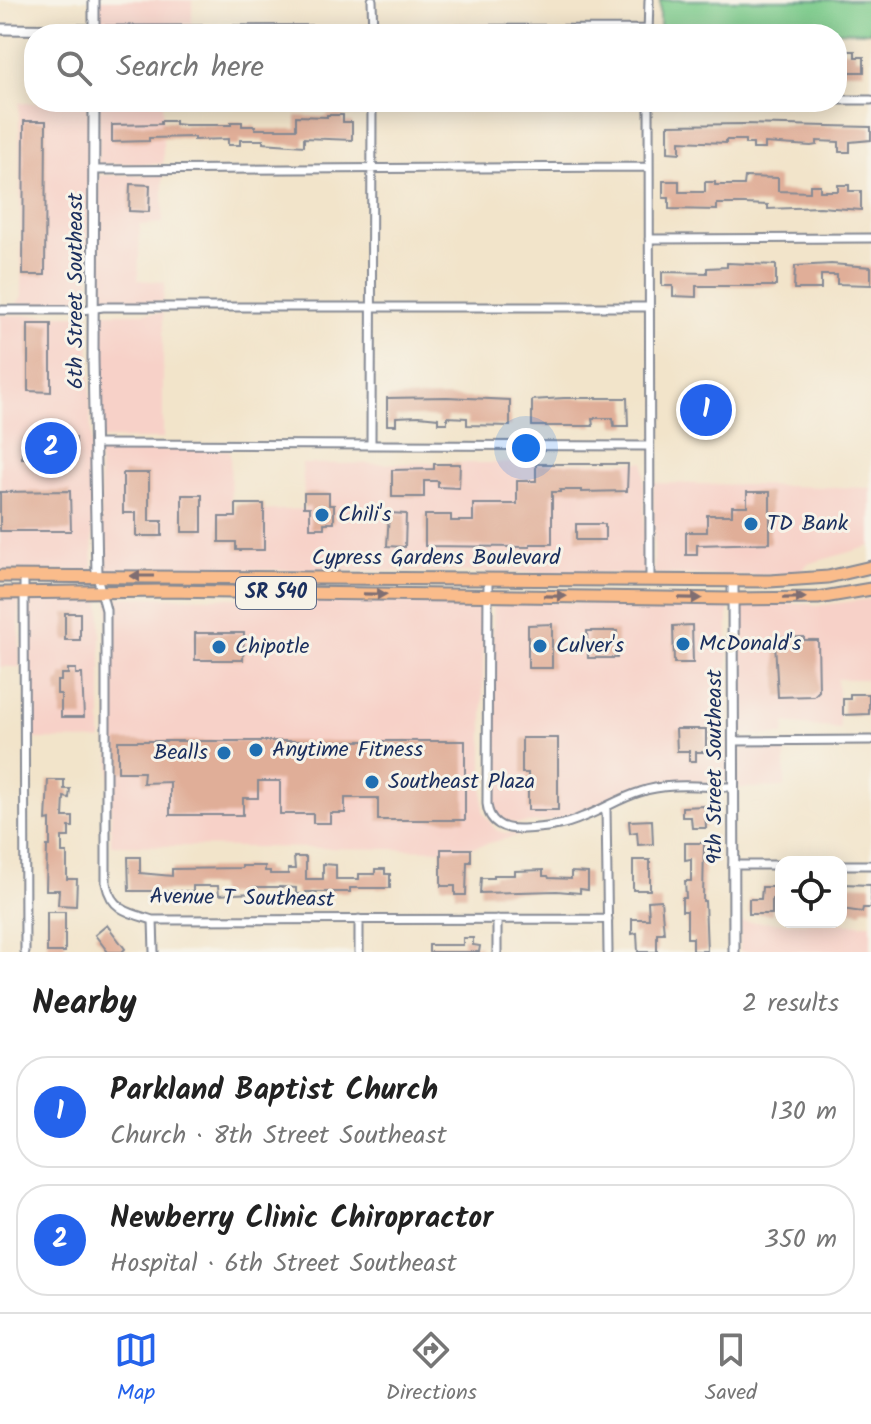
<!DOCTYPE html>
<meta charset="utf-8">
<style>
:root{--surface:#fff;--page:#f2f2f2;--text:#222;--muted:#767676;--line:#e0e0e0;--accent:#2563eb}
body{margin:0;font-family:Kalam,sans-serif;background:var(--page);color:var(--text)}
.controls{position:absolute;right:24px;bottom:24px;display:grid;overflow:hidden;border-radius:16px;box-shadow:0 4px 20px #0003}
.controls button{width:72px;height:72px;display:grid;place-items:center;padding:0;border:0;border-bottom:2px solid var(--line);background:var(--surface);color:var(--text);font:40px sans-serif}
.you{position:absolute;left:526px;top:448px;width:28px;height:28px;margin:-20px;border:6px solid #fff;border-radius:50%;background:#1a73e8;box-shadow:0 0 0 12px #1a73e833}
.badge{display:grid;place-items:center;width:52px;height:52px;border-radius:50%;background:var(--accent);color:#fff;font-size:26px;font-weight:700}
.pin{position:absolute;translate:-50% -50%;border:4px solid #fff;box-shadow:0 2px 8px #0006}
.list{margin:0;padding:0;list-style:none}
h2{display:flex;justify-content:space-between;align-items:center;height:104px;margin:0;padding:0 32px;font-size:34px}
h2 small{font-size:26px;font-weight:400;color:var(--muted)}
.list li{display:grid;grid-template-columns:52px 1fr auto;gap:24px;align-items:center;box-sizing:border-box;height:112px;margin:0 16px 16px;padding:0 16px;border:2px solid var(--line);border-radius:32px}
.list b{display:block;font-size:30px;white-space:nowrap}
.list p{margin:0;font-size:26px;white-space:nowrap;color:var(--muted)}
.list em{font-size:26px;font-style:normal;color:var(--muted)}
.icon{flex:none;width:44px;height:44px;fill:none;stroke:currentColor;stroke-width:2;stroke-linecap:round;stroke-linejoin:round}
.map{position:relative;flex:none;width:871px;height:952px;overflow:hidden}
.search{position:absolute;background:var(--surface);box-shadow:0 4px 20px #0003;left:24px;right:24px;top:24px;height:88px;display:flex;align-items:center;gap:20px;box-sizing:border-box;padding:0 28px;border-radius:32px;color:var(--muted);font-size:30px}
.sheet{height:360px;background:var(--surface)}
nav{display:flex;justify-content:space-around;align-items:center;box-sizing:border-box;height:112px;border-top:2px solid var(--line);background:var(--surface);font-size:22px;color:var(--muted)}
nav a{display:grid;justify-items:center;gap:4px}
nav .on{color:var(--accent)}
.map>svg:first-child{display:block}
</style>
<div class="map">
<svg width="871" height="952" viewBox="0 0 871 952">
<rect width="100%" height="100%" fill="#f7f3e8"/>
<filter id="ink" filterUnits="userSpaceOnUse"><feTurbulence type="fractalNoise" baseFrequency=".0125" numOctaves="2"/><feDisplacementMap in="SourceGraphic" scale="16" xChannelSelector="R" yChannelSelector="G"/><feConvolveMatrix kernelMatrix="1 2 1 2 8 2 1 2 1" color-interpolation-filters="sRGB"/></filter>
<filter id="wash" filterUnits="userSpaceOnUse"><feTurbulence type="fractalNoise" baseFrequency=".006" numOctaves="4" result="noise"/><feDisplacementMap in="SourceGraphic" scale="32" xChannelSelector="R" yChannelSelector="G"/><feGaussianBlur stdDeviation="1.8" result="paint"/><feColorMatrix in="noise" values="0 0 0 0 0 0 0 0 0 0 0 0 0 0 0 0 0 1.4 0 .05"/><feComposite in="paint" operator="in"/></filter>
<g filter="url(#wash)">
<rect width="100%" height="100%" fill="#f2e4ca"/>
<path fill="#f7d1c8" d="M99 0H192V24H99Z
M99 102H163V164H98Z
M19 103H89V304H0H16L22 297Z
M99 175H163V223L140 225 138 280 165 282 163 302H98Z
M98 313H163V439H99Z
M0 315H89L93 571H0Z
M99 450H230L231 512 305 509 302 464 644 462 645 574 289 570 102 571Z
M653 483 871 488V546L807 564 801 574 733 576 654 574Z
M99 597 101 610V740L30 739 29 598Z
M109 597 483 600V813L496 830 505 833 524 834 462 850 111 845Z
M0 598H19L20 667H0Z
M871 599V679H837L840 729 785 723 784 735H737L738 605 807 603 815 606Z
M493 601 728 605V782L653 783 638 787 584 812 553 821 515 824 501 820 493 811 492 804Z
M737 746H785V787L737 788Z
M740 922 871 924V952H740Z"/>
<path fill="#7bcb8b" stroke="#4b7d74" stroke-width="2" d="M660 0H871V32L660 27Z"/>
<g id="blocks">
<path fill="#e0ae98" d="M837 51H855V57H864V72H837Z
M327 115H343V122H352V140L304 138V146L263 143V140H240V145H228V139L194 140V137L149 138V141L112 142V125L161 124V121H175V124L184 125H231V122H242V126H255V129H296V116L327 117Z
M24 121H46L45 275H23Z
M745 124 871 127V140L850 142V152H839V142L817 141V145L811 146 765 143V149H753V144H745V140H726V143L680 141V153L668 152V125Z
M745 177 778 178V191L810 192V185H820V191H838V185H849V191H861V210L820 207 768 209V205L744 204H717V210L669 209V198H663V181H679V192H705V182H715V185H744Z
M130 184 150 185 149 212 129 211Z
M727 263 776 265V286H696V297L673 296V286H662V272L707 273V268L727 267Z
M831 264 871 267V285L837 284V275H821V289H794L795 266Z
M28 324H51V392L28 391Z
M447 397 510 400V426L467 425V418L447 417V423H438V418L419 416 396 417V425H387V398Z
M564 398H627L628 426H614L613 418H592L593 426H532V400Z
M22 438H76V457L22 458Z
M434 464H460L459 488 438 487V481H424V497H392V470L434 469Z
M536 464H628L627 491 582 492V490H560V492H552V544H530V547L425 546V515H451V521H473V504H517V481H536Z
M123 473H149V521H162V536H136V513H123Z
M70 491 71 531H0V492Z
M747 492H770V543L697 545V555H686V532H707V515H732V506H747Z
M304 493H329V505H334V523H324V528H310V507H304Z
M182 495H202V532H182Z
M236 504H264V550H236V542H219V517H236Z
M389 513 406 514 405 547 387 546Z
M576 524H605V540H576Z
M65 613H80V640H65Z
M552 624V668H528V625Z
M692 625 693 663H674L673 626Z
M587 631H617V658H588Z
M195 633H244L243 660H195Z
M804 637V640H818L819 691 814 696 778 697 775 642 777 638Z
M68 669H76V674H82L84 717H61V694H57V681H61V674H68Z
M850 694H869V714L843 715V699H850Z
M676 729H706V752H696V761H689V751H677Z
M522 738H558V810H528V773H522Z
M118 741H465V820H378V798H345V813H330V823H313V814H280V781H258V798H243V815H170V782L143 783 144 772H118Z
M48 780H64V789H70L69 798 64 797 63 817H73V827H69V837H62V853H67V879H77L76 906 58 905 59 890H46L47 846H50V820L46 821Z
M705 806 706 828H692L691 817H682V807Z
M652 820 653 844 638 845 637 832 630 833 629 821Z
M685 843H704L703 901H705L707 951H693V938H687V911H682V898H686L685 881H691V859L685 860Z
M441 849H471V862H467L466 895H455V886H441Z
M128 857H140V873L172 876V869L242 868V866H265V871H270V874H288V869H295L294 857H306V879H323V864L336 865V879H359V874H375V869H385V874H390V888H350V892H306V894H296V888L282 887H254V893L234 894 219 895 218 886H193V891H129Z
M633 860H650V890H633Z
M543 870V876H548L549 878 571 879V872L588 873V890L580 889V893L557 891 480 893 481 878H494V875H515V871Z
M841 884 871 885V908H863L862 912 841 909Z
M762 887H781V897L772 899V914H749V899H761Z
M661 900 664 933H657V952H638L637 933 632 934V919H649L648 901Z
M47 912H65V952H47Z
M107 925 125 949 122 952H108L95 935Z
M463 938H473V945L480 946 479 952H429V945H463Z"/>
</g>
</g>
<g filter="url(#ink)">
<use href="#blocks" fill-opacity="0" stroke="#868a94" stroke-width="2"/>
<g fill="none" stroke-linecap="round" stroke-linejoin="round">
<g stroke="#868a94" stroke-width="11">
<path id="minor" d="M372 0 373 34
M94 30 648 29
M648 34 649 0
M837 100H871
M649 102 650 579
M94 170 649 167
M649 239 871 238
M0 310H82L103 307H648
M94 444 648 446
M371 444 372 102
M24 576 25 952
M97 576 106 610V883C111 910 129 913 153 920L608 919
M488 578 487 804C489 824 505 830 523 829 544 828 564 826 583 817 602 810 620 798 640 792 668 782 703 787 733 787
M733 741 871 740
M606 807 608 952
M733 865H781
M841 865H871
M497 919V952
M153 920 154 952
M359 952V919"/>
</g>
<g stroke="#868a94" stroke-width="13">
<path id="tertiary" d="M0 29 94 30
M94 34V0
M94 102 93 358 97 576
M733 582 734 952"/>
</g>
<g stroke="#868a94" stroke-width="15">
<path id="primary" d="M0 576 770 581 828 577 871 567
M0 593 164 591 733 599 818 598 871 589"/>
</g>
<use href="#minor" stroke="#fff" stroke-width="7"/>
<use href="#tertiary" stroke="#fff" stroke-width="9"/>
<use href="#primary" stroke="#fabc8b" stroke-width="11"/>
</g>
<defs><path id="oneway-solid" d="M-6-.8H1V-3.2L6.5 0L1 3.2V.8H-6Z" transform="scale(2)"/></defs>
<g fill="#7f6e72">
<use href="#oneway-solid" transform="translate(142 576) rotate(180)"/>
<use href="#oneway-solid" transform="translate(375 594) rotate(1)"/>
<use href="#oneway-solid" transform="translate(555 596) rotate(1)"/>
<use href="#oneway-solid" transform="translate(690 598) rotate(1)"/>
<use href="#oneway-solid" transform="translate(794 598) rotate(-1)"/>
</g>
</g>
<g fill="#1f6fb2" stroke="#f7f3e8" stroke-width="3">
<circle cx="322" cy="515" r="8"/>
<circle cx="751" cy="524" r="8"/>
<circle cx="683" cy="644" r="8"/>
<circle cx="540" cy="646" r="8"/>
<circle cx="219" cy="647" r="8"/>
<circle cx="256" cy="750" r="8"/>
<circle cx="224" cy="753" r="8"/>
<circle cx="372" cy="782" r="8"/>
</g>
<g text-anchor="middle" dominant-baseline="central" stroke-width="6" stroke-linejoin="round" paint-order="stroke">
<rect fill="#f7f3e8" stroke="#5d6a87" stroke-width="2" x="236" y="577" width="80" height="32" rx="6"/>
<g font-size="20" font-weight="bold" fill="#1b2f5e">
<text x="276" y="593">SR 540</text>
</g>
<g font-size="22" fill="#1b2f5e" stroke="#f7f3e8">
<text transform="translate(76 291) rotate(-90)">6th Street Southeast</text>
<text x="436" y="558">Cypress Gardens Boulevard</text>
<text transform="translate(715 767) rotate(-90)">9th Street Southeast</text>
<text transform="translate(242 899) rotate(1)">Avenue T Southeast</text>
</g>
<g font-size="22" fill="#1b2f5e" stroke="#f7f3e8" text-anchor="start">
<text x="338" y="515">Chili's</text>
<text x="767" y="524">TD Bank</text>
<text x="699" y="644">McDonald's</text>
<text x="556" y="646">Culver's</text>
<text x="235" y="647">Chipotle</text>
<text x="272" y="750">Anytime Fitness</text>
<text x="208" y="753" text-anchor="end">Bealls</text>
<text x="388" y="782">Southeast Plaza</text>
</g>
</g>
</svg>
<div class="controls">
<button><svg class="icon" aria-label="locate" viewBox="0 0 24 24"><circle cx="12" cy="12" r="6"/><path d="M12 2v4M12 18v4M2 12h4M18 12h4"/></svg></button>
</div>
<div class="you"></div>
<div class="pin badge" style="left:706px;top:410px">1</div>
<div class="pin badge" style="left:51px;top:448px">2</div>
<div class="search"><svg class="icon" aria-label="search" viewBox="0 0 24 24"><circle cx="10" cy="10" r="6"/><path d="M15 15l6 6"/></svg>Search here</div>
</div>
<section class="sheet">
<h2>Nearby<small>2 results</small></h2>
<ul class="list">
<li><span class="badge">1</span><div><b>Parkland Baptist Church</b><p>Church · 8th Street Southeast</p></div><em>130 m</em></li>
<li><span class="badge">2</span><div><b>Newberry Clinic Chiropractor</b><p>Hospital · 6th Street Southeast</p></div><em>350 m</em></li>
</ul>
</section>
<nav>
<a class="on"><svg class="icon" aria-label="map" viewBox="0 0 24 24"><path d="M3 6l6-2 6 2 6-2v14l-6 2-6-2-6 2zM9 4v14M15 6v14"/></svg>Map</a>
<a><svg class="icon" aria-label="directions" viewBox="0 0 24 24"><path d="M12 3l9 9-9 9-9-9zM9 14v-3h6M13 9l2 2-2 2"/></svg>Directions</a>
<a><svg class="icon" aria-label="saved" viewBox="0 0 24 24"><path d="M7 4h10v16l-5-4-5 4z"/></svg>Saved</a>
</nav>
